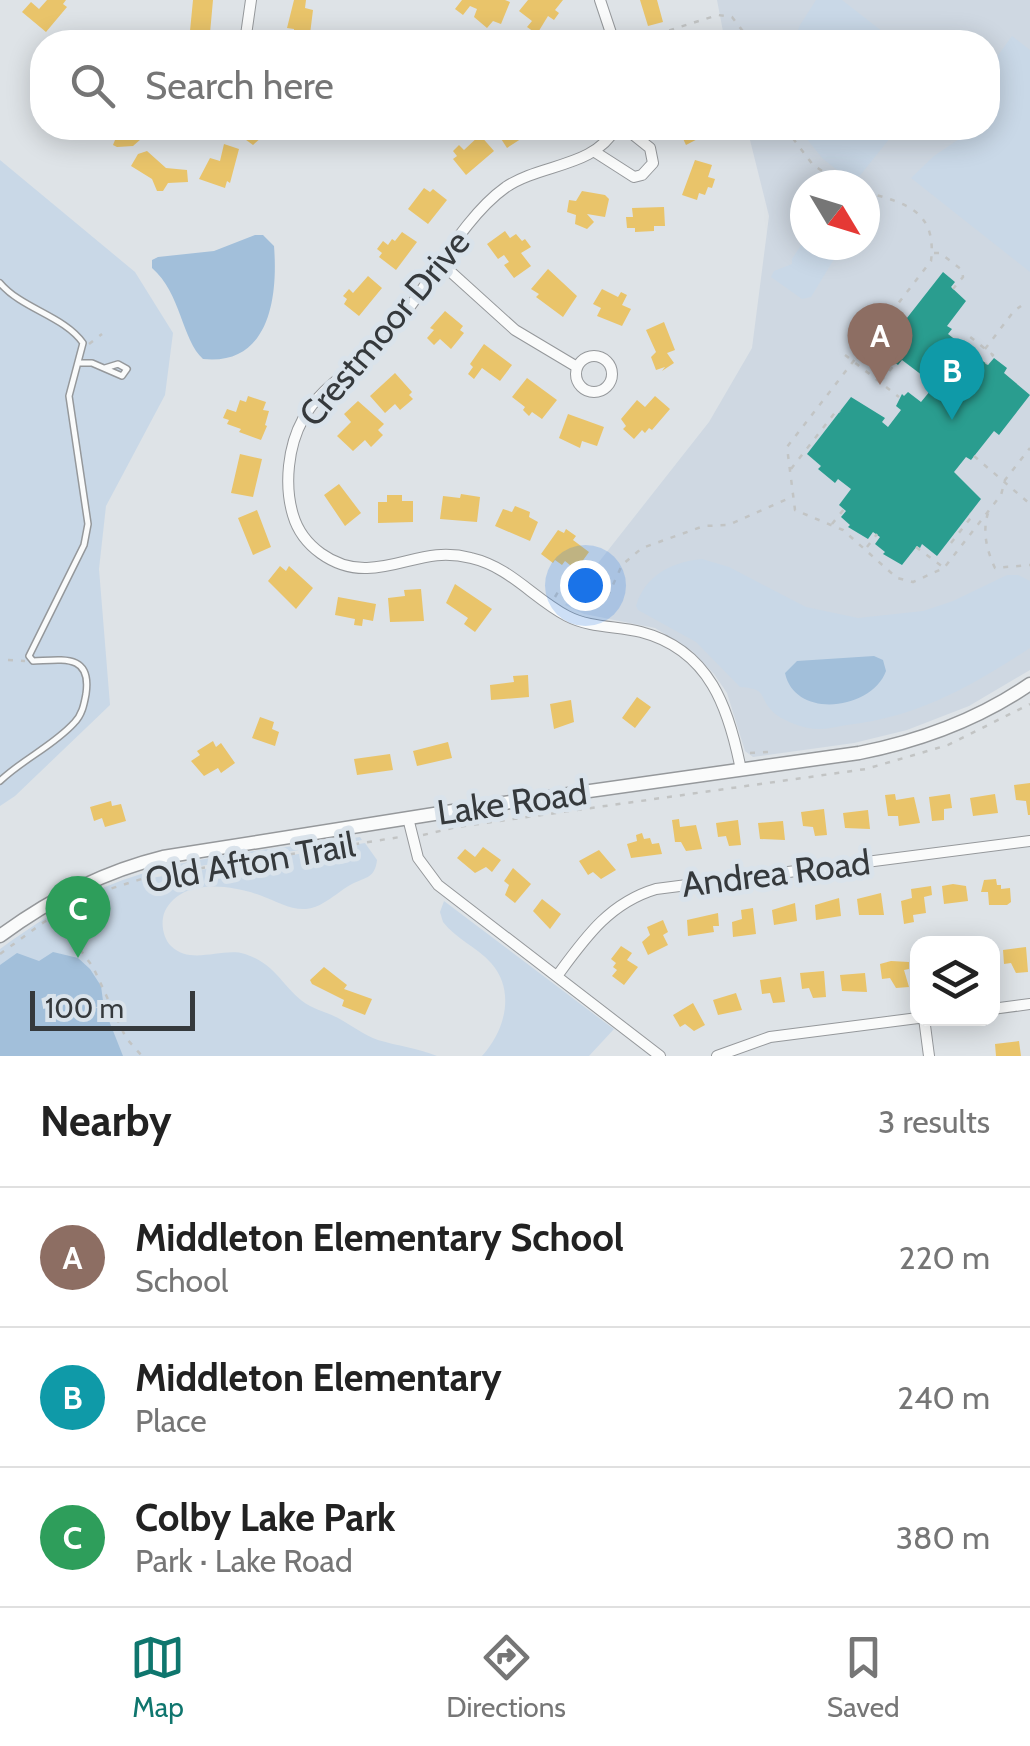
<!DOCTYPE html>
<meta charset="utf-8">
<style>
:root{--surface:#fff;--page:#f2f2f2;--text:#222;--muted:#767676;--line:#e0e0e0;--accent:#0f766e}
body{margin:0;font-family:Cabin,sans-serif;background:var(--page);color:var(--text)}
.controls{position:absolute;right:30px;bottom:30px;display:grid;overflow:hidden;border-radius:20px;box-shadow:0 5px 25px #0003}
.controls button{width:90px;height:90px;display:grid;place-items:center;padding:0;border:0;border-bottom:2px solid var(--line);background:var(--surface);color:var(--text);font:50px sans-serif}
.compass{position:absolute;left:790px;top:170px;width:90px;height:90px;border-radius:50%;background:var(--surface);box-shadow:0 5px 25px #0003;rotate:128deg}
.scale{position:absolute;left:30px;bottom:25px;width:165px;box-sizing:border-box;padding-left:10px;border:5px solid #35393c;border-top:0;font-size:28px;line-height:35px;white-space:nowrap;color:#35393c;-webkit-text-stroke:8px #dae3eb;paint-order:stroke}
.you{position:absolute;left:585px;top:585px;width:35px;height:35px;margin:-25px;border:8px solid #fff;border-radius:50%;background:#1a73e8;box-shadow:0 0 0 15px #1a73e833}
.badge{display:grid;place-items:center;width:65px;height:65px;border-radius:50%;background:var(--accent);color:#fff;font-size:32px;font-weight:700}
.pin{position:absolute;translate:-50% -82px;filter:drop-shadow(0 2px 5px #0008)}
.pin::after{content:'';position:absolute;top:52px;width:35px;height:30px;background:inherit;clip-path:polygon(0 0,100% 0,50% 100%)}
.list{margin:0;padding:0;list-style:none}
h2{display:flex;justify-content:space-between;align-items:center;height:130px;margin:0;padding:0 40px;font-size:42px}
h2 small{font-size:32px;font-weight:400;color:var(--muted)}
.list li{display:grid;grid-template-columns:65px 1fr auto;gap:30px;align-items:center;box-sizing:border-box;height:140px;padding:0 40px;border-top:2px solid var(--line)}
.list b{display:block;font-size:38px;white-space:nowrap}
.list p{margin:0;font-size:32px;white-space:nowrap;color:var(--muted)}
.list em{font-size:32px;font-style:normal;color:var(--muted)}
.icon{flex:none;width:55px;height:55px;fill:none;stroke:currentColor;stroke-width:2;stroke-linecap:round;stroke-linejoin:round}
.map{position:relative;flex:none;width:1030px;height:1056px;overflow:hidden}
.search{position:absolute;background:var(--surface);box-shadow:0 5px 25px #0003;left:30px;right:30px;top:30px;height:110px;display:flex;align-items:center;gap:25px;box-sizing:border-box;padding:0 35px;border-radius:40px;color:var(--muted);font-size:38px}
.sheet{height:550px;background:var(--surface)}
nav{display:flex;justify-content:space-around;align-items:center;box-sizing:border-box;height:140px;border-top:2px solid var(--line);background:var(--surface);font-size:28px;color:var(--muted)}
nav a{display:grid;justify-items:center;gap:5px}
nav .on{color:var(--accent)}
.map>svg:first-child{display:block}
</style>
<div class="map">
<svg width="1030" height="1056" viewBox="0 0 1030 1056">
<rect width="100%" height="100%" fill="#dee3e7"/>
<path fill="#cfd8e2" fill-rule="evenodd" d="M717 0H1030V670L969 706 907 730 854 743 753 757 745 751 727 693 714 674 692 651 655 628 584 614 565 605 709 422 752 348 769 216 747 128H988V42H725ZM805 185H865V245H805Z"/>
<path fill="#c9d8e7" d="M816 0H842L896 42H793L800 25Z
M1012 36 1030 50V272L911 178 934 156 965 135 957 128H988V69Z
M798 128H898L854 183 823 159Z
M0 160 135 272 173 333 165 395 106 506 99 569 110 705 15 796 0 806Z
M805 220V245L842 246 811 297 802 299 771 277 774 271 792 264V259L803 242 795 237Z
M702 559 729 567 806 607 858 618 923 611 953 601 1007 575H1018L1030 581V648C969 687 920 716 847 725 835 727 820 731 808 728 798 726 780 719 773 712 757 696 769 689 740 687L696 642 638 610 636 606C645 575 672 562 702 559Z
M360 837 362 840 150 874 151 878 365 843 377 860C375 878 366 877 352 884 337 892 324 907 306 909 290 910 276 901 262 896 233 885 182 877 165 911 160 922 163 938 171 946 191 966 222 947 245 954 279 965 284 992 310 1006 319 1011 329 1013 338 1018 351 1025 364 1035 378 1040 398 1046 417 1048 437 1056H0V949C33 925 67 903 105 887 184 854 276 850 360 837Z
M444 901 607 1024 614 1029 589 1056H482C505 1031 516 991 491 963 477 947 456 939 443 922L440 912Z"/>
<path fill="#a2bfda" d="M255 235H263L274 246C278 296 270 366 203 359 182 340 181 293 152 268V260L158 257 214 251Z
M874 656 883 660 886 671C872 710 795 720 785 673L797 661Z
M53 952 78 958 90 969 101 986 104 1008 123 1056H0V965L17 953 39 961Z"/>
<path fill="#e9c46a" d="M47 0H66L63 4 67 7 46 32 22 12 31 2 39 9Z
M193 0H213L210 33 190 31Z
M294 0H306L305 8 313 10 310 34 294 32V29L287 28Z
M462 0H505L510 2 501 24 493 21 487 28 474 17 477 9 470 6 463 15 455 9Z
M528 0H563L555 10 559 13 554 20 548 16 537 34 527 27 532 21 519 11Z
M640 0H657L663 22 648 26Z
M114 128H137L141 139 133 146 117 147 113 145 115 140 109 136Z
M250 128H279L274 133 270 130 253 145 242 137Z
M494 128H528L530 133 507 148Z
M678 128H709L711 132 686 145Z
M480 135 494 151 466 175 453 159 457 156 453 151 459 145 464 150Z
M224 144 239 149 230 183 227 181 225 188 199 179 210 158 220 161Z
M147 151 166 168 187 170 188 182 168 183 163 191H157L152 179 131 166 138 154Z
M695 160 712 165 708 177 715 179 712 188 708 187 705 195 699 193 697 200 682 195Z
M424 188 430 192 433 189 447 200 428 224 408 209Z
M582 191 605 195 609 199 605 217 587 214 594 222 587 229 575 224 576 215 567 212 569 200 576 201Z
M664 207 665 226H654V231L635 232V228H627L626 217H633L632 208Z
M505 231 510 238 516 234 522 241 525 239 531 247 521 253 531 266 514 278 504 265 509 262 504 255 498 259 487 244Z
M402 232 417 242 396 270 379 257 382 253 377 249 383 241 388 245 392 239 395 241Z
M548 269 577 296 563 317 536 297 539 294 531 289Z
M368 276 382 288 359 316 344 304 347 299 343 296 349 289 353 293Z
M602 289 618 297 621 292 627 295 622 305 631 309 622 326 597 316 601 308 593 304Z
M445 311 463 326 460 330 464 333 451 349 440 339 434 345 427 338 434 330 430 328Z
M664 322 675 350 667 353 674 363 662 371 665 367 656 370 651 357 656 352 646 330Z
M484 344 512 365 500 381 482 368 474 379 468 374 473 367 470 364Z
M395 373 412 392 409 395 413 399 400 410 395 404 385 413 370 396Z
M527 378 557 400 542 419 532 412 529 416 523 410 525 407 512 397Z
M248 396 266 402 263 410 269 411 265 425 267 426 261 440 239 432 241 429 227 424 229 420 223 418 227 409 236 412 240 400 246 402Z
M655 396 670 409 652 430 649 428 645 433 642 430 634 439 623 429 626 426 621 419 637 400 645 407Z
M358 401 384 424 378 430 383 435 371 447 365 440 353 451 337 436 351 422 344 414Z
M568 414 604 427 597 446 582 441 580 448 559 438Z
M240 454 262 459 253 497 231 493Z
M339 484 361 513 345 526 324 495Z
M461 494 480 497 477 522 440 519 443 496 460 498Z
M387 495H402V501H413V522L378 523V502H387Z
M515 506 530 512 529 517 538 522 530 541 495 526 503 509 512 512Z
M257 510 271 547 253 555 238 518Z
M566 529 576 536 573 540 589 552 576 570 565 561 562 565 555 560 553 563 541 554 558 530 564 533Z
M280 566 286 571 289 566 313 588 296 609 268 581Z
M455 584 492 609 475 632 464 624 468 618 446 603Z
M421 589 424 621 390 622 388 598 405 596 404 590Z
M338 597 376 604 373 621 363 619 362 626 354 625 355 619 335 615Z
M528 675 529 697 491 700 490 685 514 682 513 676Z
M637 697 651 707 635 728 622 718Z
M571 700 574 722 554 729 550 704Z
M260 717 274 722 272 729 279 732 275 746 252 738Z
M213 741 216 747 221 743 235 763 221 773 218 768 204 776 191 761 200 755 197 751Z
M448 742 452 758 417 766 413 751Z
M390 754 393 770 357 775 354 759Z
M1030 783V815H1028L1026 801 1016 800 1014 785Z
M895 794 896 800 914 797 920 823 899 826 898 816H888L885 795Z
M950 794 952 808 944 809V820L932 821 929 797Z
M995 794 998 813 973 816 970 798Z
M111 801 112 806 121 804 126 821 105 827 102 818 94 821 90 807Z
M824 809 827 835 815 836 813 827 803 826 801 812Z
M868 810 870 829 845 828 843 813Z
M679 819 680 827 696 825 702 849 686 851 681 842H675L672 820Z
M738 820 741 845 729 846 726 836 718 837 716 823Z
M783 821 785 840 760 839 758 823Z
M642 833 644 839 650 838 652 844 659 843 662 854 631 858 627 844 637 841 636 835Z
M483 847 501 860 492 872 486 867 475 873 457 858 465 849 475 857Z
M599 850 616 870 601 879 593 872 588 875 579 861Z
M513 868 531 884 515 903 505 895 509 885 504 881Z
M996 879 997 885H1001V889L1010 888 1011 902 1007 905H989L988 892H981L984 880Z
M953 884 966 886 968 901 944 904 942 886Z
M931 886 932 895 924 897 926 913 913 915 914 922 904 924 901 901 912 898 911 889Z
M881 893 884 915H859L857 899Z
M839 898 841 916 816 920 815 905Z
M542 899 561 914 550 929 533 911Z
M795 903 797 921 774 925 772 910Z
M753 908 756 934 733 937 732 922 742 919 741 910Z
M718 913 719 926H713L714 932 688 936 687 920Z
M663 920 668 932 663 935 668 945 648 955 642 942 650 935 647 927Z
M621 946 632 953 627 960 638 967 624 985 612 976 617 970 613 967 616 963 611 959Z
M1026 947 1028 972 1016 973 1011 963 1004 964 1003 950Z
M891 961 909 962V969L904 970 909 987 896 988 890 978 882 979 880 964Z
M324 967 347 985 344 989 372 999 365 1015 342 1006 344 1000 312 984 310 980Z
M824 971 826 997 813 998 809 988 802 989 800 973Z
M865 973 867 992 842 991 840 975Z
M781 977 785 1002 773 1003 770 993 762 994 760 980Z
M736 993 742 1010 718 1015 713 1000Z
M693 1003 705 1025 694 1031 685 1024 680 1027 673 1015Z
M1019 1041 1021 1056H996L995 1044Z"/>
<path fill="#2a9d8f" d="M943 272 955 282 951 287 966 301 947 326 952 329 948 334 988 365 994 358 1007 368 1004 373 1030 395 999 435 994 431 971 460 966 457 954 472 981 499 937 556 922 544 920 548 917 546 902 565 883 554 885 552 875 544 880 537 873 532 868 539 848 527 850 525 841 517 846 511 839 505 851 489 838 479 835 483 818 469 821 466 807 454 851 397 885 418 882 422 888 427 901 410 896 406 902 394 904 396 908 392 921 402 935 385 902 360 898 365 893 361 897 356 885 346Z"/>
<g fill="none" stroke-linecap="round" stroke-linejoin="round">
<g stroke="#95989b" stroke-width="8">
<path id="service" d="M0 283C22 309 64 316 83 343L69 396 88 524 84 545 29 656 33 661C62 660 92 653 86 694 84 705 82 715 74 723 53 746 23 759 0 781
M80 363H92L122 376 127 369 118 364 105 368"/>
</g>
<g stroke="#95989b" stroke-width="12">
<path id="minor" d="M600 0 614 42
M245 42 251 0
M616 128C593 168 542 163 506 187 455 223 421 306 372 351 348 373 319 389 303 419 288 446 284 485 293 515 302 546 334 569 367 568 405 567 429 547 471 558 510 567 533 598 567 616 590 628 617 626 641 632 710 650 729 709 741 770
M595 152 634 177 642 175 653 163 650 148 625 128
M442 264 515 330 577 367
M576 374a18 18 0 1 1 36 0a18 18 0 1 1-36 0Z
M408 818 418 858 438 885 660 1056
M557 976C585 938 609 903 656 889L1030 841
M992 1009 1030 1004
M924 1018 929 1056
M717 1056 770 1037 918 1018"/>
</g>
<g stroke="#95989b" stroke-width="15">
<path id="tertiary" d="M0 936C50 899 102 872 163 857L497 804 859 753C920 741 979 719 1030 684"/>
</g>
<path stroke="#c2c4c4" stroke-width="2.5" stroke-dasharray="5 8" stroke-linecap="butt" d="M632 42 718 15 732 17 751 42
M785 128 813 165 844 185
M865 192C906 203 937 211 931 261L787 447 795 510 843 530 897 578 913 582 944 568 1001 495 1005 480 1030 448
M934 253H940L962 270 963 277 953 289
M89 344 102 334
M869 344 895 364
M962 345 969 336 993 355 986 364
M985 349 1014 311 1021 306
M845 355 899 397
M881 381 896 363
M974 456 1030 504
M791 469 837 410 840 412
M988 513C982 532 987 551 995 568L1030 565
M832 524 844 509
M951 543 973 515 970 513
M867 547 877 534
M916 547 943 567
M555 597 558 592 577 606 598 607 607 598 622 565 642 548 704 526 728 525 792 497
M8 660 25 661
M750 753 768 752V756
M423 835 457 827 866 769 948 745 1030 704
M57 918 93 967 126 1038 142 1056
M0 954 44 922 103 891 151 876 400 837"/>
<use href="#service" stroke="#fafbfb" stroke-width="5"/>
<use href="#minor" stroke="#fafbfb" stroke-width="10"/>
<use href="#tertiary" stroke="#fafbfb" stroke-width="12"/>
</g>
<g text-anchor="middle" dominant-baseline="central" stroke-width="10" stroke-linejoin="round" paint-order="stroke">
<g font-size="35" fill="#35393c" stroke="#dae3eb">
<text transform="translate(384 328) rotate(-50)">Crestmoor Drive</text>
<text transform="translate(512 802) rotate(-8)">Lake Road</text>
<text transform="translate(250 862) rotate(-10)">Old Afton Trail</text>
<text transform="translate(776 873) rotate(-7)">Andrea Road</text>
</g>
</g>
</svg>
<div class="controls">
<button><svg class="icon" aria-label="layers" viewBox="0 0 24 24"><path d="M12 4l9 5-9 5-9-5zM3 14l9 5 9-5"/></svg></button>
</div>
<svg class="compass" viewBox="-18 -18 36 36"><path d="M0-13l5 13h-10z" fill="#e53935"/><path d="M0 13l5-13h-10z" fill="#767676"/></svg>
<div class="scale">100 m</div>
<div class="you"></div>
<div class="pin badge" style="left:880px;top:385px;background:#8d6e63">A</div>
<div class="pin badge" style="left:952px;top:420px;background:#0f9aa8">B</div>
<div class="pin badge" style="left:78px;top:958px;background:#2e9e5b">C</div>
<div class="search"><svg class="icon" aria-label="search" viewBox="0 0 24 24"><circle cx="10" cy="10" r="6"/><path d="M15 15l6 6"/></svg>Search here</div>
</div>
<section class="sheet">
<h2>Nearby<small>3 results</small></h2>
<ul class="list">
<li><span class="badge" style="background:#8d6e63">A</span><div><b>Middleton Elementary School</b><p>School</p></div><em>220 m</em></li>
<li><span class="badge" style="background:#0f9aa8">B</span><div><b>Middleton Elementary</b><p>Place</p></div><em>240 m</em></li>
<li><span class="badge" style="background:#2e9e5b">C</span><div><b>Colby Lake Park</b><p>Park · Lake Road</p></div><em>380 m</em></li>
</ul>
</section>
<nav>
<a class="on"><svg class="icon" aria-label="map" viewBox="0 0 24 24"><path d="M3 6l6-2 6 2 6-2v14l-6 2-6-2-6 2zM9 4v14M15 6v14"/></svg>Map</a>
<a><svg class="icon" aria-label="directions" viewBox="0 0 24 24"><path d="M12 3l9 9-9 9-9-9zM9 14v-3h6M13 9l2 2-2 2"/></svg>Directions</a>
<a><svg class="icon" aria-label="saved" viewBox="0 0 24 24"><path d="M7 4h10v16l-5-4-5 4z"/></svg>Saved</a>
</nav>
